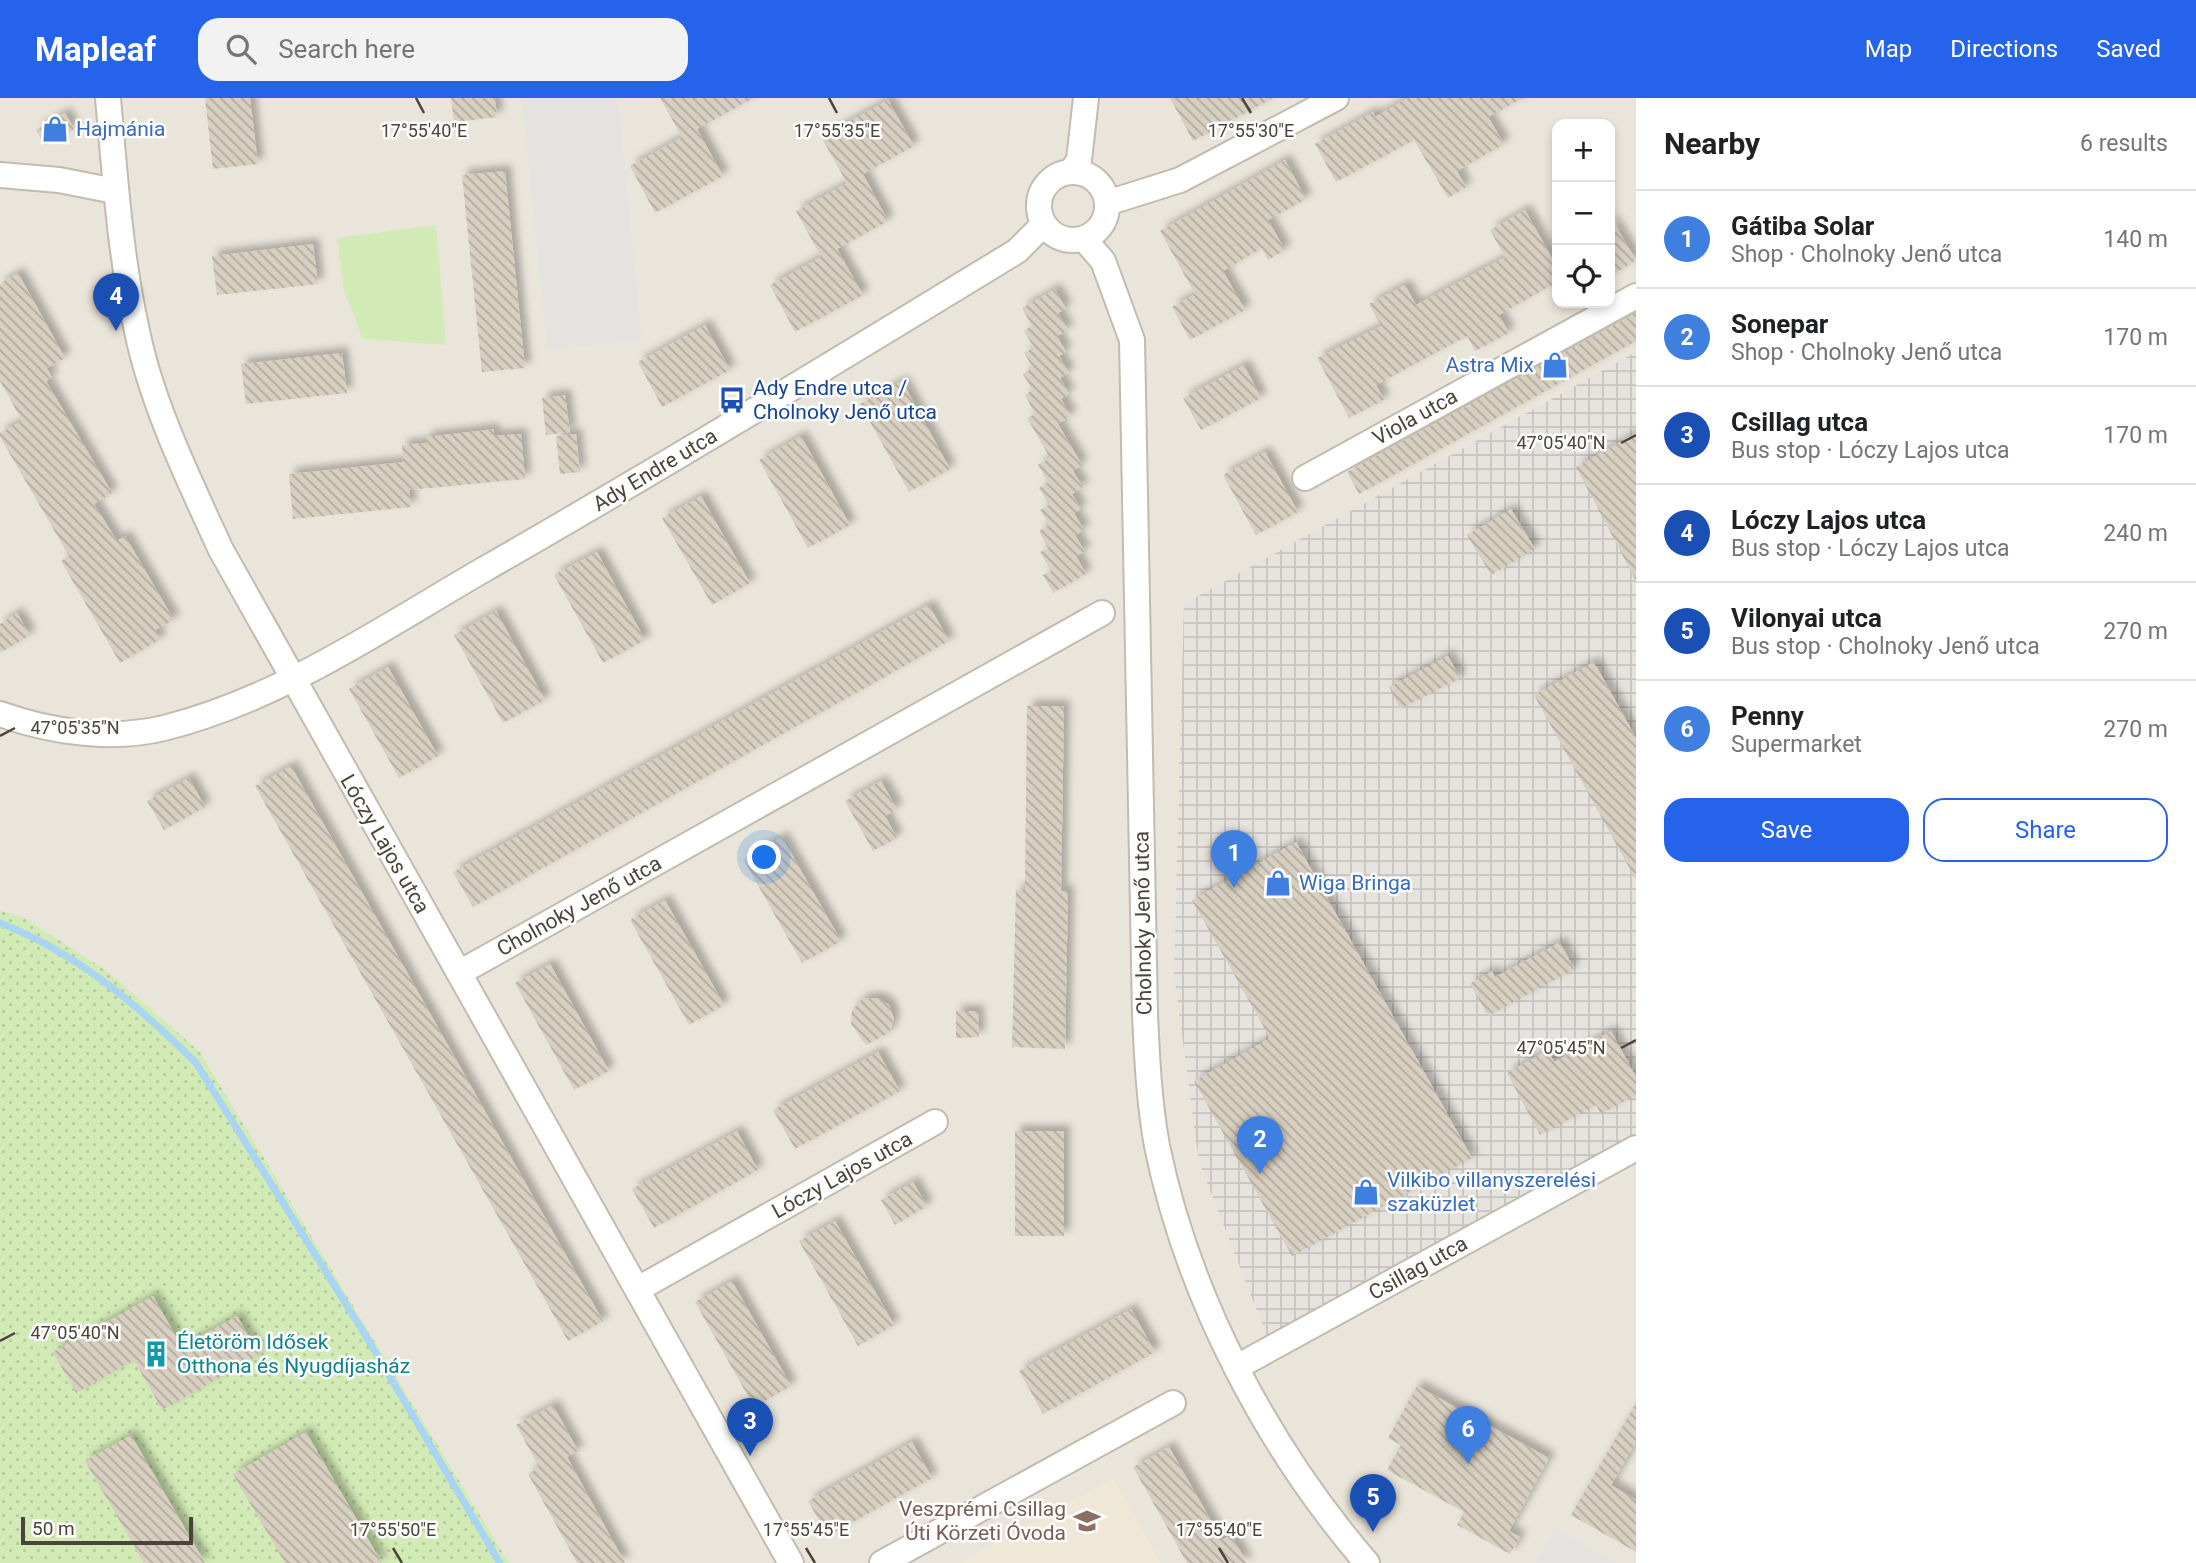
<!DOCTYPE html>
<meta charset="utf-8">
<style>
:root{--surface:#fff;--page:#f2f2f2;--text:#202124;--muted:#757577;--line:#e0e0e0;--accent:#2563eb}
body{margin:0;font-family:Roboto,sans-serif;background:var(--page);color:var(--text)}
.controls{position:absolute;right:21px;top:21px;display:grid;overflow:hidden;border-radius:14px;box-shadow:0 4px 10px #0003}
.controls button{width:63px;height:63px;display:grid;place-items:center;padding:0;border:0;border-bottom:2px solid var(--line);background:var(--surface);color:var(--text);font:35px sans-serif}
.scale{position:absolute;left:21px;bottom:18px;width:172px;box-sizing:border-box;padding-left:7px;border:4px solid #4b4439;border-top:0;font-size:19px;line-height:24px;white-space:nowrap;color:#4b4439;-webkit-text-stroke:5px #fff;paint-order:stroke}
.you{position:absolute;left:765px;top:760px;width:24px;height:24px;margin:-18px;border:5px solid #fff;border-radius:50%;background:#1a73e8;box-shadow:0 0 0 10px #1a73e833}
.badge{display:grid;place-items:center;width:46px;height:46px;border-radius:50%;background:var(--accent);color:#fff;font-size:23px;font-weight:700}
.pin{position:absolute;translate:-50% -58px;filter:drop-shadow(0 2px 4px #0008)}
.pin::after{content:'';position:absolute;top:37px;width:24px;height:21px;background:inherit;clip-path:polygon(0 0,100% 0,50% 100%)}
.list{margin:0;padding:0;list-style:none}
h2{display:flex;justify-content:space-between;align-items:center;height:91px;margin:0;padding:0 28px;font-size:30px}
h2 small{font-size:23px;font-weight:400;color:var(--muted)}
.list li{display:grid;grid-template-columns:46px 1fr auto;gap:21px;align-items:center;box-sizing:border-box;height:98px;padding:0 28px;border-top:2px solid var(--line)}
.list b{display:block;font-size:26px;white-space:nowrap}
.list p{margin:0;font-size:23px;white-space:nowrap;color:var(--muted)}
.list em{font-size:23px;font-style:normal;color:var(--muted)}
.actions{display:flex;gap:14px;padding:21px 28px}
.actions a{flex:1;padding:16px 0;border:2px solid var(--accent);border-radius:21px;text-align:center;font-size:24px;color:var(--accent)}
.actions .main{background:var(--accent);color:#fff}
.icon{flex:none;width:38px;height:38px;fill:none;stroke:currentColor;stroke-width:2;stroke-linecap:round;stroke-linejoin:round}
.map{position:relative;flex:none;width:1636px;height:1465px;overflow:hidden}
header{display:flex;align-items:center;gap:42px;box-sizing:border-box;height:98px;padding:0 35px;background:var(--accent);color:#fff}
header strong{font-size:33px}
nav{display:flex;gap:38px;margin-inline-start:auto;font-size:24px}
.search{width:490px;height:63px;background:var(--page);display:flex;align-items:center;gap:18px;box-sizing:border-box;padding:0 24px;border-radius:21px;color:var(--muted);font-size:26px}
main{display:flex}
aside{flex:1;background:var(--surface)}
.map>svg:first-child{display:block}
</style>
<header>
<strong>Mapleaf</strong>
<div class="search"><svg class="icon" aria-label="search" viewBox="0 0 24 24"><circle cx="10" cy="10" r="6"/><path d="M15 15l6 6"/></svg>Search here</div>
<nav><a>Map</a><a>Directions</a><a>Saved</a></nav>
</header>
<main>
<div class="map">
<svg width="1636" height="1465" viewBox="0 0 1636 1465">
<defs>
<pattern id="industrial-grid" width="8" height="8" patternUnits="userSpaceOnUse" patternTransform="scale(1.75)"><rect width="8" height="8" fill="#e6e2dd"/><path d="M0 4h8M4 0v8" fill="none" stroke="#c7c3be"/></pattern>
<pattern id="grass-dots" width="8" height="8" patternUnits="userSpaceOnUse" patternTransform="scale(1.75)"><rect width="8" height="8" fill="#d2eab5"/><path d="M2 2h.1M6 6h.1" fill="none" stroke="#b6ca9c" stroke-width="1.8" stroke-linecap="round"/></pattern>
<pattern id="building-back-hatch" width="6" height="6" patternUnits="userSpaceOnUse" patternTransform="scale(1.75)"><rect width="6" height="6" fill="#d8cfc1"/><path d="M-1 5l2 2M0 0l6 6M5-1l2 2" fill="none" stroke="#b1aa9e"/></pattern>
<filter id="shadow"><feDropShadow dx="6" dy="-6" stdDeviation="3.5" flood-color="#0004"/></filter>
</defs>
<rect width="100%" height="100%" fill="#f6f3ec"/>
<path fill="#eae5da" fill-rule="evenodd" d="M0 0H1636V1465H509L200 954 110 875 25 820 0 812ZM1557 26H1610V205H1557Z"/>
<path fill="url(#industrial-grid)" d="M1636 254V1042L1270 1246 1199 1064 1174 876 1184 506Z"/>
<path fill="#efe8d6" d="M1113 1380 1161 1465H959Z"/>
<path fill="url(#grass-dots)" d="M0 812 25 820 110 875 200 954 509 1465H0Z"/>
<path fill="#d2eab5" d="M436 127 446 247 363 241 344 193 337 140Z"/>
<path fill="#e5e3e0" d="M522 0H618L642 242 547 252Z
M1555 1430 1617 1465H1535Z"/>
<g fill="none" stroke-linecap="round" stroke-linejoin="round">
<path stroke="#a9d4f2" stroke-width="7" d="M0 825C76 854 139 908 196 965L364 1235 500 1465"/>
</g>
<path fill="url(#building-back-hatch)" filter="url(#shadow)" d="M205 0H250L258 66 213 71Z
M451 0H495L497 19 454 24Z
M660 0H754L697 31 723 78 655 115 630 68 682 39Z
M1170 0H1273L1193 43Z
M1408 0H1523L1488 19 1504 46 1457 73 1466 89 1448 100 1414 42 1336 84 1315 46 1373 14 1375 19Z
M888 2 914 48 863 76 888 123 837 151 863 197 795 234 770 187 821 159 796 113 847 85 821 39Z
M65 15 74 31 45 47 36 32Z
M1285 62 1306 101 1268 122 1285 152 1268 162 1262 150 1223 173 1245 212 1190 242 1172 209 1195 196 1160 133Z
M505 73 525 270 482 274 462 77Z
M1525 112 1557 169V184L1499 217 1509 235 1475 253 1467 238 1376 287 1384 302 1349 320 1317 260 1381 228 1369 206 1405 187 1416 207 1505 159 1490 132Z
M1610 119 1636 162 1610 179Z
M313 146 318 186 217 197 212 158Z
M18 175 65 260 47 270 52 280 46 283 112 395 94 406 117 443 125 438 174 522 155 532 161 541 120 565 61 463 69 458 0 339V335L22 323 0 283V186Z
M1055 191 1066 211 1058 215 1068 232 1057 238 1066 254 1059 258 1069 275 1060 280 1069 296 1061 301 1071 318 1058 326 1082 367 1073 373 1083 389 1072 396 1081 411 1074 415 1084 432 1075 437 1085 454 1076 458 1086 476 1053 495 1043 477 1051 473 1040 454 1048 450 1039 433 1049 427 1040 412 1049 407 1039 390 1048 385 1038 367 1050 360 1027 320 1035 316 1025 297 1032 292 1023 276 1033 270 1024 255 1034 250 1024 233 1032 228 1022 210Z
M1636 215V243L1359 396 1347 374Z
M705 227 730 272 662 309 638 264Z
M342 255 347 295 246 306 241 266Z
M1244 267 1261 300 1201 332 1183 300Z
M902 283 950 371 909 394 860 306Z
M565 297 570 334 546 337 542 300Z
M494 331V338L521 336 525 381 409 392 411 409 293 421 289 376 403 364 402 347 426 345V339Z
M1636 335V483L1576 369Z
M576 336 580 374 560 376 556 338Z
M801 338 850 427 808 450 759 362Z
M1265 354 1298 414 1256 437 1223 377Z
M701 398 750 485 712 507 662 420Z
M1511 411 1535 451 1491 477 1467 437Z
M597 454 645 542 603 565 554 477Z
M929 507 949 543 473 809 453 774Z
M496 513 545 602 503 625 454 537Z
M17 515 30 537 0 555V526Z
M1448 558 1460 580 1400 611 1389 589Z
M1594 564 1636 640V782L1534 597Z
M388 569 438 658 399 680 349 591Z
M1027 608H1064L1061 793H1068L1065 951 1012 949 1016 792H1025Z
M291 668 603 1223 568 1243 255 688Z
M189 680 205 709 164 732 147 703Z
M881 683 897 711 885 718 897 740 873 753 845 703Z
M782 739 841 843 802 865 743 761Z
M1296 744 1472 1060 1292 1158 1194 983 1270 940 1192 802Z
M665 802 724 907 689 927 630 822Z
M1560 844 1574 871 1488 918 1470 886 1492 873 1495 879Z
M550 866 609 973 574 992 515 885Z
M878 900 889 907 894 921 889 935 866 947 851 926 852 912 863 901Z
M956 913H978L979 939 956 940Z
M1611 933 1636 979V997L1601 1016 1596 1007 1540 1037 1507 975 1548 952 1554 964Z
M878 954 900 993 795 1051 773 1012Z
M737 1033 758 1072 654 1130 632 1091Z
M1015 1033H1064V1138H1015Z
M913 1084 927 1108 895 1127 881 1102Z
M835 1123 894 1227 858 1248 799 1143Z
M732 1183 791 1288 754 1309 695 1204Z
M153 1198 182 1249 237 1218 259 1257 162 1312 134 1262 76 1295 53 1254Z
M1131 1211 1155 1254 1043 1316 1019 1273Z
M1417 1288 1549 1360 1509 1433 1520 1439 1510 1456 1457 1427 1464 1414 1387 1372 1401 1347 1388 1340Z
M1636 1305V1344L1611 1387 1636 1402V1454L1571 1417Z
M553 1307 578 1353 567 1359 625 1465H577L528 1376 539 1369 516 1327Z
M306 1334 382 1465H285L233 1376Z
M131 1337 205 1465H144L85 1363Z
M912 1344 932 1380 828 1438 808 1403Z
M1169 1349 1222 1442 1231 1437 1247 1465H1187L1133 1369Z"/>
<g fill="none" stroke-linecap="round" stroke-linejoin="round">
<g stroke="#c2bbae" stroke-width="28">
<path id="minor" d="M108 0C115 78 120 157 137 233 152 307 190 384 221 452L791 1465
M1071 74 1079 62 1086 0
M1039 108a34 34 0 1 1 68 0a34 34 0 1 1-68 0Z
M0 77 59 82 115 93
M1107 105 1180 82 1336 0
M1084 141 1103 163 1132 242 1145 916C1147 960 1149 1004 1157 1048 1188 1199 1267 1349 1367 1465
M1305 380 1636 198
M0 616C51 634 111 643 164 630 280 601 381 531 483 472 663 369 840 261 1017 153L1044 126
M459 875 1102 515
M638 1191 935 1024
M1237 1269 1636 1050
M882 1465 1173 1305"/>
</g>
<use href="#minor" stroke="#fff" stroke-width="24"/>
</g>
<path fill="none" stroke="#4b4439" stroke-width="2.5" d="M416 0 424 15M829 0 837 15M1242 0 1251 15M1621 345 1636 337M0 638 15 630M1621 950 1636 942M0 1243 15 1235M393 1450 402 1465M806 1450 815 1465M1219 1450 1228 1465"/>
<defs>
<g id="shop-bare" transform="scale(2.1)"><path d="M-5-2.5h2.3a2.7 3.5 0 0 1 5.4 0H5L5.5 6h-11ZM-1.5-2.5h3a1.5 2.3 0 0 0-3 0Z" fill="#3f7fe0" stroke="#fff" stroke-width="2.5" paint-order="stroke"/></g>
<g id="bus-bare" transform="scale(2.1)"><path d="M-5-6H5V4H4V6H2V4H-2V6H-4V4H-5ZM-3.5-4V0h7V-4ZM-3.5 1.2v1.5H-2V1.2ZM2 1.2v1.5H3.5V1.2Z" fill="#1a4fb4" stroke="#fff" stroke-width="2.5" paint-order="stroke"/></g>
<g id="building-bare" transform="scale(2.1)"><path d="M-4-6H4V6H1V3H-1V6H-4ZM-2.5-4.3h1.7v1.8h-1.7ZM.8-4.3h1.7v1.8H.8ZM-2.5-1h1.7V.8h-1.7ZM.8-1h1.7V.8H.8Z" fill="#0f9aa8" stroke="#fff" stroke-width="2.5" paint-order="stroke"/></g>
<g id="school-bare" transform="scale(2.1)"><path d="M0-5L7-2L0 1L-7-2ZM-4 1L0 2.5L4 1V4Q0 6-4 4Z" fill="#8d6e63" stroke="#fff" stroke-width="2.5" paint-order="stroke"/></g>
</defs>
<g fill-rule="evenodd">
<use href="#shop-bare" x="55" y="31"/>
<use href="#shop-bare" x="1555" y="267"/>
<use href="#bus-bare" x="732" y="302"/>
<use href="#shop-bare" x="1278" y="785"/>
<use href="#shop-bare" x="1366" y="1094"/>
<use href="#building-bare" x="156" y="1256"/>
<use href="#school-bare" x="1087" y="1423"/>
</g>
<g text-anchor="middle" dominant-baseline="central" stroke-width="5" stroke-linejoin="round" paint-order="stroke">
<g font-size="21" fill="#366cbe" stroke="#fff" text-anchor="start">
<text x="76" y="31">Hajmánia</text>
<text x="1534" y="267" text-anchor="end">Astra Mix</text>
<text x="1299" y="785">Wiga Bringa</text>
<text x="1387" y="1082">Vilkibo villanyszerelési<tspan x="1387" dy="24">szaküzlet</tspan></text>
</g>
<g font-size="21" fill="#164399" stroke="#fff" text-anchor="start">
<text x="753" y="290">Ady Endre utca /<tspan x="753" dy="24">Cholnoky Jenő utca</tspan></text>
</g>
<g font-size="21" fill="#4b4439" stroke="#fff">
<text transform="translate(1415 319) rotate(-29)">Viola utca</text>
<text transform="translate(655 372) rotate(-31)">Ady Endre utca</text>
<text transform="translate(385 746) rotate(60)">Lóczy Lajos utca</text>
<text transform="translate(579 808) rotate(-29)">Cholnoky Jenő utca</text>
<text transform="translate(1143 825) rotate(-91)">Cholnoky Jenő utca</text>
<text transform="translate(842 1077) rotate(-29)">Lóczy Lajos utca</text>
<text transform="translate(1418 1170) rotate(-29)">Csillag utca</text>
</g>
<g font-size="21" fill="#0d838f" stroke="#fff" text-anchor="start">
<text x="177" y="1244">Életöröm Idősek<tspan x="177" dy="24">Otthona és Nyugdíjasház</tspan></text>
</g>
<g font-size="21" fill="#785e54" stroke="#fff" text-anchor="end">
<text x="1066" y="1411">Veszprémi Csillag<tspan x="1066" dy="24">Úti Körzeti Óvoda</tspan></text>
</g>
</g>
<g font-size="18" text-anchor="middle" fill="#4b4439" stroke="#fff" stroke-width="5" stroke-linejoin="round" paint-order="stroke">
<text x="424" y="39">17°55'40"E</text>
<text x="837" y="39">17°55'35"E</text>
<text x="1251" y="39">17°55'30"E</text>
<text x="1561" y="351">47°05'40"N</text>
<text x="75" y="636">47°05'35"N</text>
<text x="1561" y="956">47°05'45"N</text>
<text x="75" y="1241">47°05'40"N</text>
<text x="393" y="1438">17°55'50"E</text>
<text x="806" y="1438">17°55'45"E</text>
<text x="1219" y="1438">17°55'40"E</text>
</g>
</svg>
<div class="controls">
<button>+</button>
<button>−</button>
<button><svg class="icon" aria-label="locate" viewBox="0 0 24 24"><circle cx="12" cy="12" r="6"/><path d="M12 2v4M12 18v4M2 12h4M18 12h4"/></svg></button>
</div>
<div class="scale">50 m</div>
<div class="you"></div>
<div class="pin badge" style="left:1234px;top:790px;background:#3f7fe0">1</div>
<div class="pin badge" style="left:1260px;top:1076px;background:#3f7fe0">2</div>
<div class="pin badge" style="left:750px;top:1358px;background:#1a4fb4">3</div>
<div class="pin badge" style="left:116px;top:233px;background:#1a4fb4">4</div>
<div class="pin badge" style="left:1373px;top:1434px;background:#1a4fb4">5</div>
<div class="pin badge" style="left:1468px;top:1366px;background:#3f7fe0">6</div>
</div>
<aside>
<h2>Nearby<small>6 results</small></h2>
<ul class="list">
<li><span class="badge" style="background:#3f7fe0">1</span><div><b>Gátiba Solar</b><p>Shop · Cholnoky Jenő utca</p></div><em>140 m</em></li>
<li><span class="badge" style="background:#3f7fe0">2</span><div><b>Sonepar</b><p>Shop · Cholnoky Jenő utca</p></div><em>170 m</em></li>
<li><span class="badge" style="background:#1a4fb4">3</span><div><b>Csillag utca</b><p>Bus stop · Lóczy Lajos utca</p></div><em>170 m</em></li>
<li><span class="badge" style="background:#1a4fb4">4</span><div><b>Lóczy Lajos utca</b><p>Bus stop · Lóczy Lajos utca</p></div><em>240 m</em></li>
<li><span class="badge" style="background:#1a4fb4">5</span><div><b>Vilonyai utca</b><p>Bus stop · Cholnoky Jenő utca</p></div><em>270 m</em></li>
<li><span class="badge" style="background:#3f7fe0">6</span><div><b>Penny</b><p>Supermarket</p></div><em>270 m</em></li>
</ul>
<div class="actions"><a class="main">Save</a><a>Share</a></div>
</aside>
</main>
